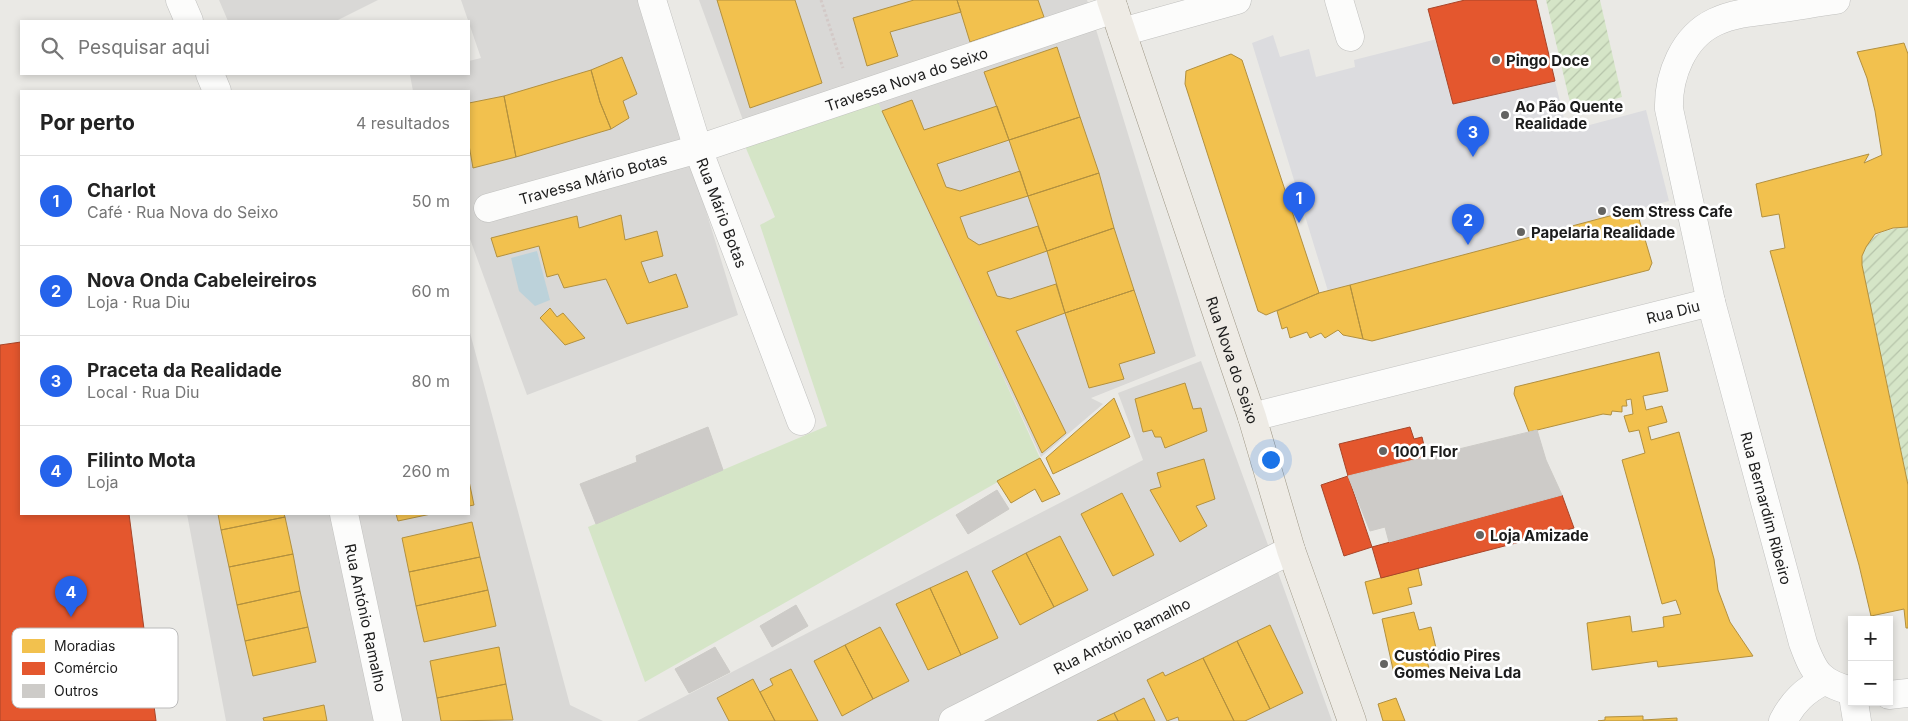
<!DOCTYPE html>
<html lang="pt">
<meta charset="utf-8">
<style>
:root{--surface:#fff;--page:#f2f2f2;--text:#222;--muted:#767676;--line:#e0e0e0;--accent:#2563eb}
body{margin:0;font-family:Inter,sans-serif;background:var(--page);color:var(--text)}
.controls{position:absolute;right:15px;bottom:15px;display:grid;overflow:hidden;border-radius:0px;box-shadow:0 2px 8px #0003}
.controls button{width:45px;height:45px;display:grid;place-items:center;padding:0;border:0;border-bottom:1px solid var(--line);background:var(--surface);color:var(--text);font:25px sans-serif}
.you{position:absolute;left:1270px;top:459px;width:18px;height:18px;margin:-12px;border:4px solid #fff;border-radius:50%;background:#1a73e8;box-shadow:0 0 0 8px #1a73e833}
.badge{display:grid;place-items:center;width:32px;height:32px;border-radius:50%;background:var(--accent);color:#fff;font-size:16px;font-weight:700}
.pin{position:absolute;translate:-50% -41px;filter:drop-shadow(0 1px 2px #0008)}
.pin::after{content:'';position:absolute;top:26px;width:18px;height:15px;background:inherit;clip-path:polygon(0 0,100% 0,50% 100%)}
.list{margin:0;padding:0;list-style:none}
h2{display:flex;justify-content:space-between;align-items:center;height:65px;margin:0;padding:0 20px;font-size:21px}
h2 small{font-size:16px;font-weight:400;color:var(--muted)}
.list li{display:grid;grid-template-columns:32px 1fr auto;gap:15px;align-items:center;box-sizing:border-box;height:90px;padding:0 20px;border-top:1px solid var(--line)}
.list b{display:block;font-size:19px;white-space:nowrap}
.list p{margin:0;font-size:16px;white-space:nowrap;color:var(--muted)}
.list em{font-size:16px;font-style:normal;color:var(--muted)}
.icon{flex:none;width:28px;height:28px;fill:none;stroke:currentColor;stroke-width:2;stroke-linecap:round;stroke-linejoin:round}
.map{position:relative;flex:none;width:1908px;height:721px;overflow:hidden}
.search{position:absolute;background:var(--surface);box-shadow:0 2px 8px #0003;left:20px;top:20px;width:450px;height:55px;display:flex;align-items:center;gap:12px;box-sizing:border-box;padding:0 18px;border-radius:0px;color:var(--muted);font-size:19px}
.panel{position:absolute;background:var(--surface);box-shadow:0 2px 8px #0003;left:20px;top:90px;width:450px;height:425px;border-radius:0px}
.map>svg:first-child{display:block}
</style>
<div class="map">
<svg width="1908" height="721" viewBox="0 0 1908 721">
<defs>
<pattern id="garden-furrows" width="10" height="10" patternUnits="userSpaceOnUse" patternTransform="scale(1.25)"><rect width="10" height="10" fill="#d5e5c7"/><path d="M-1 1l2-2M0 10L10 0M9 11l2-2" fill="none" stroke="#b6c4aa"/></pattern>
</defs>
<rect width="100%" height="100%" fill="#eae9e5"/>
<path fill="#d9d8d6" d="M219 0H378L336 21H228Z
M461 0H641L738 315 527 395 470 239H469V91H413L410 75 417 74H469V61L481 58Z
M699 0H1087L1196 356 1091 398 1103 404 1041 457 869 91 744 123Z
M469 329 570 705 603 721H226L187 514H469Z
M1201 361 1332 721H637L1143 460 1118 393Z"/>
<path fill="#d5e5c7" d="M877 100 1040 458 645 682 588 527 827 426 760 225 775 217 745 146Z"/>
<path fill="url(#garden-furrows)" d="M1546 0H1600L1622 97 1572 111Z
M1908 227V485L1862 265C1862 236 1883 229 1908 227Z"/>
<path fill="#dcdcdf" d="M1273 35 1280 57 1309 49 1316 77 1355 67 1354 60 1437 39 1454 104 1555 81 1567 131 1646 110 1669 201 1328 291 1252 43Z"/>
<path fill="#bcd2da" d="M537 251 550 300 535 306 519 291 511 258Z"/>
<path fill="#f2c14e" stroke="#b2903f" d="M717 0H795L822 83 750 108Z
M914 0H957L961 12 890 32 898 56 867 66 853 18Z
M957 0H1038L1044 17 970 42Z
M1904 43 1908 54V227L1893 228 1875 234 1866 247 1862 256V265L1908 485V628H1906L1904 609 1871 616 1859 565 1770 251 1785 248 1779 214 1762 217 1756 184 1869 154 1864 163 1882 155 1875 111 1867 78 1857 52Z
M1057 47 1080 117 1009 140 984 72Z
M1231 54 1242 60 1319 293 1266 315 1258 311 1185 84 1186 71Z
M622 57 637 94 623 101 629 118 611 129 600 102 591 70Z
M591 70 600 102 611 129 516 157 504 96Z
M504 96 516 157 473 168 469 145V103Z
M912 100 924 130 997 106 1009 140 937 164 946 187 960 191 1020 171 1028 196 960 217 968 238 979 245 1038 226 1047 251 987 272 997 296 1010 299 1056 284 1065 313 1016 331 1066 433 1042 453 882 111Z
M1080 117 1099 173 1028 196 1009 140Z
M1099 173 1114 228 1047 251 1028 196Z
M1636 209 1652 263 1649 270 1372 341 1363 339 1350 285Z
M621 215 625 240 657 231 663 256 641 262 649 283 676 274 688 307 627 324 606 279 564 288 558 274 547 277 539 246 497 257 491 238 577 216 579 228Z
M1114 228 1134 290 1065 313 1047 251Z
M1350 285 1363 339 1343 335 1338 330 1325 338 1321 333 1310 338 1307 332 1290 338 1287 327 1282 329 1277 311 1319 293Z
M1134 290 1155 353 1119 364 1124 379 1089 388 1065 313Z
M550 308 557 317 563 313 585 338 565 345 540 318Z
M1659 352 1668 391 1643 396 1646 410 1662 406 1667 422 1648 427 1651 440 1679 432 1714 559 1718 590 1730 622 1753 656 1658 667 1657 661 1592 670 1587 623 1630 616 1632 632 1664 627 1663 617 1681 614 1676 600 1662 604 1622 460 1645 453 1639 430 1629 432 1624 416 1633 414 1631 399 1626 400 1627 406H1622V412L1612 411 1611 415 1603 414 1529 432 1514 394 1515 387Z
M1185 383 1193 409 1201 408 1207 431 1165 448 1161 437H1155L1152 430 1143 432 1135 399Z
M1114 398 1130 437 1053 474 1046 458Z
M1040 458 1060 494 1042 502 1035 489 1011 503 997 481Z
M1204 459 1215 499 1196 506 1207 526 1180 542 1150 490 1161 487 1157 473Z
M469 481 474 505 469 506Z
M1122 493 1154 555 1113 576 1081 514Z
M218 514H284L285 517 221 530Z
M396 514H431L398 521Z
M285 517 293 554 229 567 221 530Z
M472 522 480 557 409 572 402 538Z
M1060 536 1088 590 1054 607 1026 553Z
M1026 553 1054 607 1020 625 992 571Z
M293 554 300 591 237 605 229 567Z
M480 557 488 590 416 606 409 572Z
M1418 568 1422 585 1408 588 1412 604 1373 614 1365 582Z
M967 571 998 638 961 655 930 588Z
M930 588 961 655 928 670 896 604Z
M488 590 496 626 424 642 416 606Z
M300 591 308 627 245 641 237 605Z
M1414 612 1419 630 1431 627 1436 648 1424 651 1429 668 1408 676 1394 674 1382 619Z
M1270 625 1303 693 1270 709 1237 641Z
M308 627 316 662 253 676 245 641Z
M880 627 909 681 873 699 845 645Z
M1237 641 1270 709 1245 721H1234L1203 658Z
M845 645 873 699 842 716 814 661Z
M499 647 506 684 437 698 430 661Z
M1203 658 1234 721H1179L1178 717 1167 721 1147 680 1163 672 1165 676Z
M791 669 818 721H775L760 692 773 685 770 679Z
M753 679 775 721H729L717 698Z
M506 684 513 720 441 721 437 698Z
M1144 698 1155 721H1118L1114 713Z
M1396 698 1405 721H1383L1378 704Z
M324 705 327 721H264L263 718Z
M1114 713 1118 721H1097Z
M1643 716V720L1677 718V721H1598L1605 720V717Z"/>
<path fill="#e4572e" stroke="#a84529" d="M1465 0H1536L1555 81 1453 104 1428 9Z
M21 342V514H129L156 721H0V345Z
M1410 427 1414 439 1422 437 1427 458 1348 476 1339 444Z
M1348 476 1372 547 1344 556 1321 485Z
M1562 495 1574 528 1381 578 1372 547Z"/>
<path fill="#cdcbc8" stroke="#cdcbc7" d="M708 427 723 470 596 524 580 484 637 462 636 456Z
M1537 430 1546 460 1562 495 1389 542 1385 527 1370 531 1348 476Z
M997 490 1009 509 968 534 956 515Z
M796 605 808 626 772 647 760 626Z
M715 647 730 672 689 693 675 669Z"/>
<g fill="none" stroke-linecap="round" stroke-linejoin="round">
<g stroke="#c1c1bf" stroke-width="29">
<g id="minor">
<path d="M180 0 189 21"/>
<path id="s1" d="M652 0 698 149 801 421"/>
<path d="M1339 0 1350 37"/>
<path id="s2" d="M1836 0C1814 3 1791 7 1768 10 1750 12 1732 14 1715 22 1683 37 1668 76 1669 109L1711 302 1803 643C1814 673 1820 683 1852 691"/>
<path d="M1122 32 1237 0"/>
<path d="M210 74 217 91"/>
<path id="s3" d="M488 208 698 149 1114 9"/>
<path id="s4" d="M1252 417 1711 302"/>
<path id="s5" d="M344 514 388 721"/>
<path d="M1889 695 1908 693"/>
<path d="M1854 702 1857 721"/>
<path id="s6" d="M953 721 1291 550"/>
<path d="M1783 721C1793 702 1805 690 1824 681"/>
</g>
</g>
<g stroke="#9d9685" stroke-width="29">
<g id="major">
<path id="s7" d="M1111 0 1252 417 1291 550 1352 721"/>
</g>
</g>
<path stroke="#d3c9c7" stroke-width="3" stroke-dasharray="2.5 2.5" stroke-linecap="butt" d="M821 0 843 68"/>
<use href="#minor" stroke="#fcfcfb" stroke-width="28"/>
<use href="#major" stroke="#eeebe5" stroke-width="28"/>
</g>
<g fill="#646462" stroke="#fff" stroke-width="2">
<circle cx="1496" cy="60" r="5"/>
<circle cx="1505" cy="115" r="5"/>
<circle cx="1602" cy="211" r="5"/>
<circle cx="1521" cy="232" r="5"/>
<circle cx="1383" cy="451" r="5"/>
<circle cx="1480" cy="535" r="5"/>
<circle cx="1384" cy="664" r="5"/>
</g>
<g text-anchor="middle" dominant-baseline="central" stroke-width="5" stroke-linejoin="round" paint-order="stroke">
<g font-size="15" font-weight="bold" fill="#1c1c1c" stroke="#fff" text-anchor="start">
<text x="1506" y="60">Pingo Doce</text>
<text x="1515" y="106">Ao Pão Quente<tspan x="1515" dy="17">Realidade</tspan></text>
<text x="1612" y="211">Sem Stress Cafe</text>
<text x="1531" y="232">Papelaria Realidade</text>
<text x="1393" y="451">1001 Flor</text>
<text x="1490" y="535">Loja Amizade</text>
<text x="1394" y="655">Custódio Pires<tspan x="1394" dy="17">Gomes Neiva Lda</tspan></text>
</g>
<g font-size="15" fill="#1c1c1c" stroke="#fff">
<text stroke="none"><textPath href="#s3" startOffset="438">Travessa Nova do Seixo</textPath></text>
<text stroke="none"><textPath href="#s3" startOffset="109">Travessa Mário Botas</textPath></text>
<text stroke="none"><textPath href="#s1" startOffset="224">Rua Mário Botas</textPath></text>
<text stroke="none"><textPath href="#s4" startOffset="434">Rua Diu</textPath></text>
<text stroke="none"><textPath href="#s7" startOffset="380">Rua Nova do Seixo</textPath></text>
<text stroke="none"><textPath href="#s2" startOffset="638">Rua Bernardim Ribeiro</textPath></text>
<text stroke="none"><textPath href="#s5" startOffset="106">Rua António Ramalho</textPath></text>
<text stroke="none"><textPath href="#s6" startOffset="189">Rua António Ramalho</textPath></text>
</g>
</g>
<rect x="12" y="628" width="166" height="80" rx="8" fill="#fff" stroke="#bbb" stroke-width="1"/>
<rect x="22" y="639" width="23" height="14" fill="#f2c14e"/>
<rect x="22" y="662" width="23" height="13" fill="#e4572e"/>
<rect x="22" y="684" width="23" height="14" fill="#cdcbc8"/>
<g font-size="14" fill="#1c1c1c">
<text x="54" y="651">Moradias</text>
<text x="54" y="673">Comércio</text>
<text x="54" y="696">Outros</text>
</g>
</svg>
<div class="controls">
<button>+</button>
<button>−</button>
</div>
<div class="you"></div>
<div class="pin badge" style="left:1299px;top:223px">1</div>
<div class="pin badge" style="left:1468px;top:245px">2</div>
<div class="pin badge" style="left:1473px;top:157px">3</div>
<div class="pin badge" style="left:71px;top:617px">4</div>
<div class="search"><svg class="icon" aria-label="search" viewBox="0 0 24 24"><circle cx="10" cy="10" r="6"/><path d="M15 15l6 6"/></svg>Pesquisar aqui</div>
<section class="panel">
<h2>Por perto<small>4 resultados</small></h2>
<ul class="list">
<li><span class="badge">1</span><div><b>Charlot</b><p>Café · Rua Nova do Seixo</p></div><em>50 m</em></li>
<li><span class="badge">2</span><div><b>Nova Onda Cabeleireiros</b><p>Loja · Rua Diu</p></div><em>60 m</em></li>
<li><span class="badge">3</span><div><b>Praceta da Realidade</b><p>Local · Rua Diu</p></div><em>80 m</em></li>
<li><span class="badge">4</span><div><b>Filinto Mota</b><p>Loja</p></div><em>260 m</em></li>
</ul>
</section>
</div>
